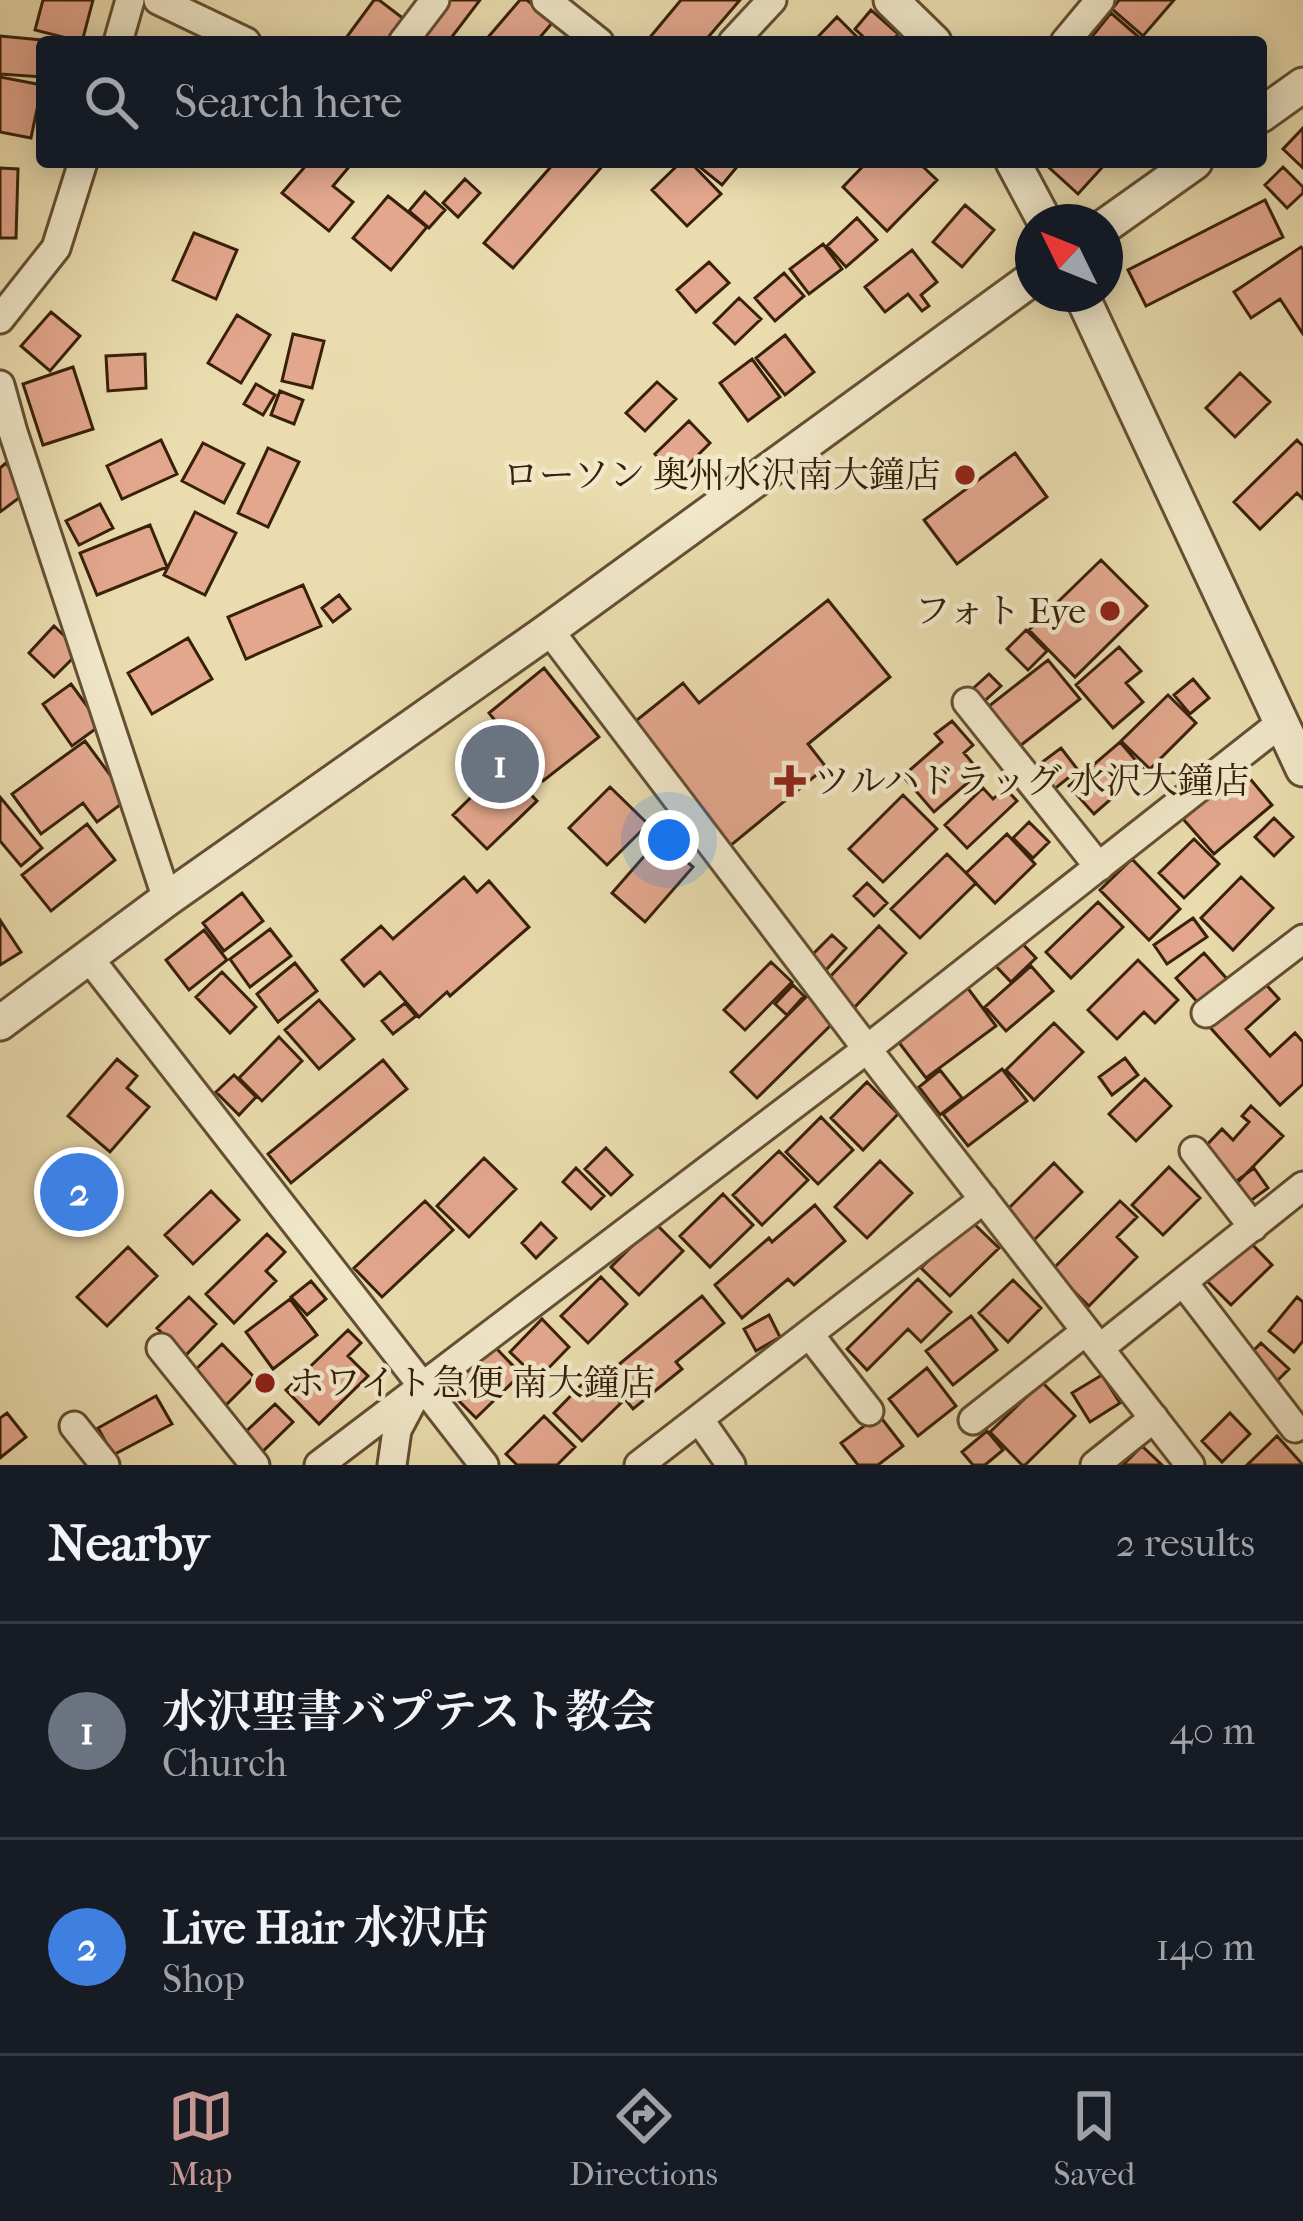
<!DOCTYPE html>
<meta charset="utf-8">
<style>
:root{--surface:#171b24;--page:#20242c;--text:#f1f3f6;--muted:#9ea1a6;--line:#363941;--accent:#c59692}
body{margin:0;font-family:"IM FELL French Canon","Noto Serif JP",serif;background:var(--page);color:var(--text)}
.compass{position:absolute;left:1015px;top:204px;width:108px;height:108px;border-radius:50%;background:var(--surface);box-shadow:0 6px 30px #0003;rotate:313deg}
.you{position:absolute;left:669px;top:840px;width:42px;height:42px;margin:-30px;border:9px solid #fff;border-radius:50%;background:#1a73e8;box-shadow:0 0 0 18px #1a73e833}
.badge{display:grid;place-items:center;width:78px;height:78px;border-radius:50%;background:var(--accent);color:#fff;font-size:39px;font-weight:700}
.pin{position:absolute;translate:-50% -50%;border:6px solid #fff;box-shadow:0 3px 12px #0006}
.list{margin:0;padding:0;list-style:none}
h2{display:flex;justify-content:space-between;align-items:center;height:156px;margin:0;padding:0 48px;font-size:51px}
h2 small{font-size:39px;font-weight:400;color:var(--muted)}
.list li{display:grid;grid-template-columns:78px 1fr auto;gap:36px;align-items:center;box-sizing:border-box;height:216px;padding:0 48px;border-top:3px solid var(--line)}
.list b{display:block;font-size:45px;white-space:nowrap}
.list p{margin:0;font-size:39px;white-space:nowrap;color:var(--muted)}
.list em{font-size:39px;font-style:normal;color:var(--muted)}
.icon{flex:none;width:66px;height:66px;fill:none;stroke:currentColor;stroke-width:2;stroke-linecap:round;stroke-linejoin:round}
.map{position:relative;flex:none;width:1303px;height:1465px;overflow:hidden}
.search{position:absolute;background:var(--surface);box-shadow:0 6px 30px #0003;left:36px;right:36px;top:36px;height:132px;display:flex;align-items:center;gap:30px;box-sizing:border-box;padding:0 42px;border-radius:12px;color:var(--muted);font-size:45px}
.sheet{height:588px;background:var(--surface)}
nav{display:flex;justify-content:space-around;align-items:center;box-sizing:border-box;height:168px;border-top:3px solid var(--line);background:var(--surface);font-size:33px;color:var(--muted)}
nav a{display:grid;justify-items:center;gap:6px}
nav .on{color:var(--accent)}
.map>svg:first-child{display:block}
</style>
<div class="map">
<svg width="1303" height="1465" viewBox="0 0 1303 1465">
<rect width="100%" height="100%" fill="#eadcae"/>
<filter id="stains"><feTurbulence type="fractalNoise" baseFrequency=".00167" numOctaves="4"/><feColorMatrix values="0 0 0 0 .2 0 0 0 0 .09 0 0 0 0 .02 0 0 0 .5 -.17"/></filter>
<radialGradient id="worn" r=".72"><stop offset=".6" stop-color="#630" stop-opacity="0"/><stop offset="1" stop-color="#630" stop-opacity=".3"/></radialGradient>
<path fill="#e3a78d" stroke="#38200a" stroke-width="3" d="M43 0H93L82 42 35 30Z
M374 0H379L408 22 394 42H343Z
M450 0H480L448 42H418Z
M520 0H527L553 22 536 42H484Z
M681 0H740L704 42H646Z
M1119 0H1174L1143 36 1112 9Z
M871 10 898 34 891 42H869L855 29Z
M1111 13 1141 39 1139 42H1094L1090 39Z
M837 17 862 42H813Z
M0 36 63 42H42V77L0 74Z
M0 77 42 85 31 138 0 132Z
M1303 128V168L1283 149Z
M309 162H353L333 186 353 202 329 231 282 193Z
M555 162H606L513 268 484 243Z
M681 162H690L721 194 687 226 652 190Z
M698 162H741L722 185 696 164Z
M867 162H918L937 180 887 231 843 187Z
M1043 162H1107L1078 194Z
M1283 167 1303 187V193L1287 208 1265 185Z
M0 168 18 169 16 238H0Z
M465 179 480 193 458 217 443 203Z
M425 192 445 210 429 228 409 211Z
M388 196 427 227 391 270 353 238Z
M1265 200 1283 237 1146 306 1128 270Z
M965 205 994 230 962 267 933 242Z
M857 218 877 240 846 267 827 246Z
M194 233 237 250 216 299 173 280Z
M823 244 842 269 809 294 790 269Z
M1301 247 1303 250V334L1280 299 1251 318 1234 292Z
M912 250 937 282 921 295 929 306 922 311 908 294 885 312 865 287Z
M709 262 729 283 696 312 677 290Z
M784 273 804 296 775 321 755 298Z
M739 298 761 319 735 344 714 323Z
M51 312 80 336 50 371 21 346Z
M237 315 270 335 241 383 208 363Z
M293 334 324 341 312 388 282 381Z
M785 335 814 372 785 395 756 358Z
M145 354 146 388 108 391 106 356Z
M752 359 780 397 748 421 720 383Z
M73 367 93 429 43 445 23 384Z
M1240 373 1270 402 1235 437 1206 408Z
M657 382 676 399 645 431 626 413Z
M256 384 275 395 263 415 244 404Z
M280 391 303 400 294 424 271 415Z
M689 421 710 443 677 476 655 454Z
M161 440 177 474 122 499 107 466Z
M1297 440 1303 446V499L1297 493 1260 529 1234 502Z
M203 443 244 464 224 503 182 481Z
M268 448 299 462 268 527 238 513Z
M1015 453 1047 497 957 564 924 520Z
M6 463 27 492 0 512V468Z
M100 504 113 528 79 545 66 521Z
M195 512 236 533 205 595 164 575Z
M150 525 167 567 97 595 80 553Z
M1101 560 1147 606 1075 677 1029 630Z
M303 585 321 626 246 659 228 617Z
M339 595 350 609 333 622 322 608Z
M828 600 890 677 808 744 826 767 730 846 632 724 683 683 699 703Z
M54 626 80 651 54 677 29 653Z
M1026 630 1047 651 1028 670 1007 649Z
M188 638 212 679 152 714 128 673Z
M1119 647 1141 671 1126 683 1143 702 1113 728 1076 685Z
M1048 660 1080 699 1016 749 984 710Z
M544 668 599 737 543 781 489 713Z
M989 674 1001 686 979 706 967 694Z
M1193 679 1209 698 1190 714 1174 695Z
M71 684 101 725 72 746 43 704Z
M1168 695 1196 723 1150 769 1121 741Z
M952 721 973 745 964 753 980 772 934 812 903 776 942 742 935 734Z
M85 741 128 799 97 822 83 803 41 834 12 794Z
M1120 742 1144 770 1094 814 1069 786Z
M1061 748 1078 770 1047 795 1029 772Z
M503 766 537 801 487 849 453 815Z
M1242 769 1272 805 1214 854 1183 819Z
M610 787 648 824 607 865 569 828Z
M983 788 993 799 1005 788 1017 801 967 848 945 825Z
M903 795 937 829 883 882 849 849Z
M0 797 42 848 21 866 0 841Z
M1274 818 1293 837 1274 856 1255 837Z
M1029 822 1049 842 1033 858 1013 838Z
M87 824 115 860 51 911 22 875Z
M1007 834 1035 864 995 903 966 873Z
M660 838 693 867 645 922 612 893Z
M1194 839 1219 864 1184 898 1159 873Z
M947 854 976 883 920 938 891 909Z
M1132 859 1180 909 1149 940 1100 890Z
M464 877 477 892 489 881 529 927 450 996 447 992 419 1017 380 972 364 986 342 960 381 926 393 939Z
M1241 877 1273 908 1233 950 1201 918Z
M867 883 887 903 874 916 854 896Z
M242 893 263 921 224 951 203 923Z
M1098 902 1123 927 1071 978 1046 952Z
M1193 918 1207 937 1167 964 1154 945Z
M0 920 21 952 0 965Z
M879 926 906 953 852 1010 824 983Z
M270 929 291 956 250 987 230 959Z
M204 930 227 960 189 990 166 960Z
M832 935 846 948 825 971 810 957Z
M1017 938 1036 958 1011 982 992 962Z
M1204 953 1227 979 1199 1004 1176 978Z
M1138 960 1178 1000 1155 1023 1144 1012 1117 1039 1088 1010Z
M771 962 792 982 745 1030 724 1010Z
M295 963 317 991 278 1022 257 994Z
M1031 966 1053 991 1006 1031 985 1007Z
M222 972 256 1007 230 1033 196 997Z
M1259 977 1279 999 1246 1029 1270 1056 1295 1033 1303 1042V1084L1280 1105 1207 1024Z
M964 983 996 1026 926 1078 894 1036Z
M793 985 804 996 787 1015 775 1004Z
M808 995 834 1022 757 1098 731 1072Z
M319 1000 354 1039 319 1069 285 1030Z
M405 1003 416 1016 393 1034 382 1021Z
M1054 1023 1083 1052 1034 1100 1006 1070Z
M279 1037 302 1061 262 1101 239 1078Z
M1125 1058 1138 1075 1112 1095 1099 1077Z
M117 1059 137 1076 127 1088 149 1107 110 1152 68 1116Z
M383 1060 407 1089 291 1183 268 1154Z
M1002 1069 1027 1101 968 1146 943 1114Z
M940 1070 962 1098 940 1115 919 1087Z
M234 1075 256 1097 239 1115 216 1092Z
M1145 1079 1171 1106 1136 1141 1109 1114Z
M867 1082 898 1114 863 1150 831 1118Z
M1251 1106 1283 1136 1233 1187 1199 1153 1222 1129 1233 1140 1249 1122 1242 1116Z
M821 1117 853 1150 818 1184 786 1152Z
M606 1148 632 1175 611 1195 585 1169Z
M779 1151 808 1180 762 1225 733 1195Z
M484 1158 516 1189 469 1237 437 1206Z
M880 1161 912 1193 867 1238 835 1207Z
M1054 1163 1082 1192 1033 1241 1004 1213Z
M1169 1167 1200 1198 1163 1235 1132 1205Z
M576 1168 604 1196 591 1209 563 1182Z
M1254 1168 1268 1188 1245 1205 1231 1185Z
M211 1191 239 1220 193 1264 165 1235Z
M723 1194 753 1225 710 1267 680 1236Z
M425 1201 453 1230 382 1297 354 1268Z
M1120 1201 1137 1217 1117 1237 1137 1257 1089 1306 1052 1270Z
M815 1205 845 1241 794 1285 788 1279 742 1318 715 1285 769 1238 772 1242Z
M970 1220 999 1248 950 1296 921 1268Z
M541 1223 556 1238 536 1258 522 1243Z
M655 1223 683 1251 639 1295 611 1267Z
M267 1234 285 1252 266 1271 276 1281 234 1323 206 1294Z
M1247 1239 1272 1265 1231 1305 1205 1279Z
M128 1247 157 1276 107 1326 77 1297Z
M601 1277 627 1304 588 1343 561 1316Z
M918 1279 951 1312 921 1342 908 1329 867 1370 847 1349Z
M1013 1280 1041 1308 1008 1342 979 1313Z
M311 1281 326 1299 307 1315 291 1297Z
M702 1296 724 1323 676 1362 682 1369 633 1409 606 1375Z
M189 1297 216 1324 185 1356 157 1328Z
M1297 1297 1303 1302V1341L1294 1352 1269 1331Z
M290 1299 317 1335 273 1369 246 1332Z
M769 1315 780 1337 756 1351 744 1329Z
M971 1316 997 1350 953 1385 926 1351Z
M542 1319 569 1347 538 1379 510 1352Z
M348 1330 361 1343 348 1356 368 1376 319 1424 286 1390Z
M1261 1343 1289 1369 1276 1382 1249 1355Z
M222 1344 254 1377 222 1409 190 1375Z
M494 1346 521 1374 476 1418 448 1390Z
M927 1368 956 1406 918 1436 889 1399Z
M592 1374 621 1403 582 1441 554 1413Z
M1102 1375 1120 1403 1090 1422 1072 1393Z
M1042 1382 1075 1416 1025 1465H1022L990 1432Z
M156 1396 172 1424 113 1455 98 1428Z
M275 1404 293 1422 257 1457 239 1438Z
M7 1413 26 1437 0 1458V1418Z
M1230 1413 1250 1434 1222 1462 1202 1441Z
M879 1415 903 1446 878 1465H858L841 1443Z
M544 1416 575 1447 557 1465H517L506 1454Z
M987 1431 1003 1450 985 1465H973L962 1452Z
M1277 1436 1303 1465H1247Z
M1142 1446 1162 1465H1123Z"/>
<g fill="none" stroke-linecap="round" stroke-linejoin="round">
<g stroke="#644f33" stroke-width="33">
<path id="minor" d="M158 0 246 42
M546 0 599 42
M118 42 130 0
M403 42 435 0
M733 42 772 0
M1065 42 1100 0
M0 319 56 248 83 162
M0 385 13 432 167 899
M549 630 867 1049 1190 1465
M967 702 1099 867
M89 958 484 1465
M1206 1013 1303 939
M1194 1151 1253 1227
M1183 1282 1295 1428
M809 1334 869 1411
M161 1348 255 1465
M1100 1348 1303 1186
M699 1419 731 1465
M973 1420 1086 1331
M74 1426 105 1465
M319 1465 867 1049 1282 722
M392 1465 397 1430 414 1398
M639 1465 984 1199
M1095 1465 1154 1418"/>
</g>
<g stroke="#644f33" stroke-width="39">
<path id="tertiary" d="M891 0 934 42
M1261 115 1303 85
M1013 162 1045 222
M1105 226 1195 162
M1081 294 1303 769
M0 1023 167 899 549 630 1033 278"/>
</g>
<use href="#minor" stroke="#f1e8ca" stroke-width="27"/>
<use href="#tertiary" stroke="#f1e8ca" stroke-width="33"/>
</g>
<g fill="#8f2418" stroke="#f1e8ca" stroke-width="4.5">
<circle cx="965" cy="475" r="12"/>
<circle cx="1110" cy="611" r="12"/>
<path d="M784 763h12v12h12v12h-12v12h-12v-12h-12v-12h12z"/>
<circle cx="265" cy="1383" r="12"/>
</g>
<g text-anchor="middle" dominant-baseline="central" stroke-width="9" stroke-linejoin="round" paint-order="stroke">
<g font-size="36" fill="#38200a" stroke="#f1e8ca" text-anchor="end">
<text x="941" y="475">ローソン 奥州水沢南大鐘店</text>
<text x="1086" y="611">フォト Eye</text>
<text x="814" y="781" text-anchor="start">ツルハドラッグ 水沢大鐘店</text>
<text x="289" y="1383" text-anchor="start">ホワイト急便 南大鐘店</text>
</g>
</g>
<rect width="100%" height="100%" filter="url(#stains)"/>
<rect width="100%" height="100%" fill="url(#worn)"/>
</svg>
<svg class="compass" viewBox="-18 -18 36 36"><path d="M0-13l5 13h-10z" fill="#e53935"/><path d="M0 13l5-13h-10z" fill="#9ea1a6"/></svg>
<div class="you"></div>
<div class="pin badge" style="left:500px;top:764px;background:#6b7280">1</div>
<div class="pin badge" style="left:79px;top:1192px;background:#3f7fe0">2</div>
<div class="search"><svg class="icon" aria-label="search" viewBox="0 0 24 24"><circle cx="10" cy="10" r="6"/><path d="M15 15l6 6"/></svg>Search here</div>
</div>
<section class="sheet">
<h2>Nearby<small>2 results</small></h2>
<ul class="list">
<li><span class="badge" style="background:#6b7280">1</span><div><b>水沢聖書バプテスト教会</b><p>Church</p></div><em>40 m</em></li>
<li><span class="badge" style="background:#3f7fe0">2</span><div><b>Live Hair 水沢店</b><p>Shop</p></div><em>140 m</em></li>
</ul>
</section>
<nav>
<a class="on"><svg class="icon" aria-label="map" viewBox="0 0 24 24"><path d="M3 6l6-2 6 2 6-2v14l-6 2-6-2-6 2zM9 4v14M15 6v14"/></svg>Map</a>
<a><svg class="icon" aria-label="directions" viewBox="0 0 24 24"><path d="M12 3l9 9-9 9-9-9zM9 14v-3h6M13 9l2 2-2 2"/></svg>Directions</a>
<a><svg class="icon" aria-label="saved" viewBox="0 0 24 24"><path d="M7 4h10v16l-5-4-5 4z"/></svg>Saved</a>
</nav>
